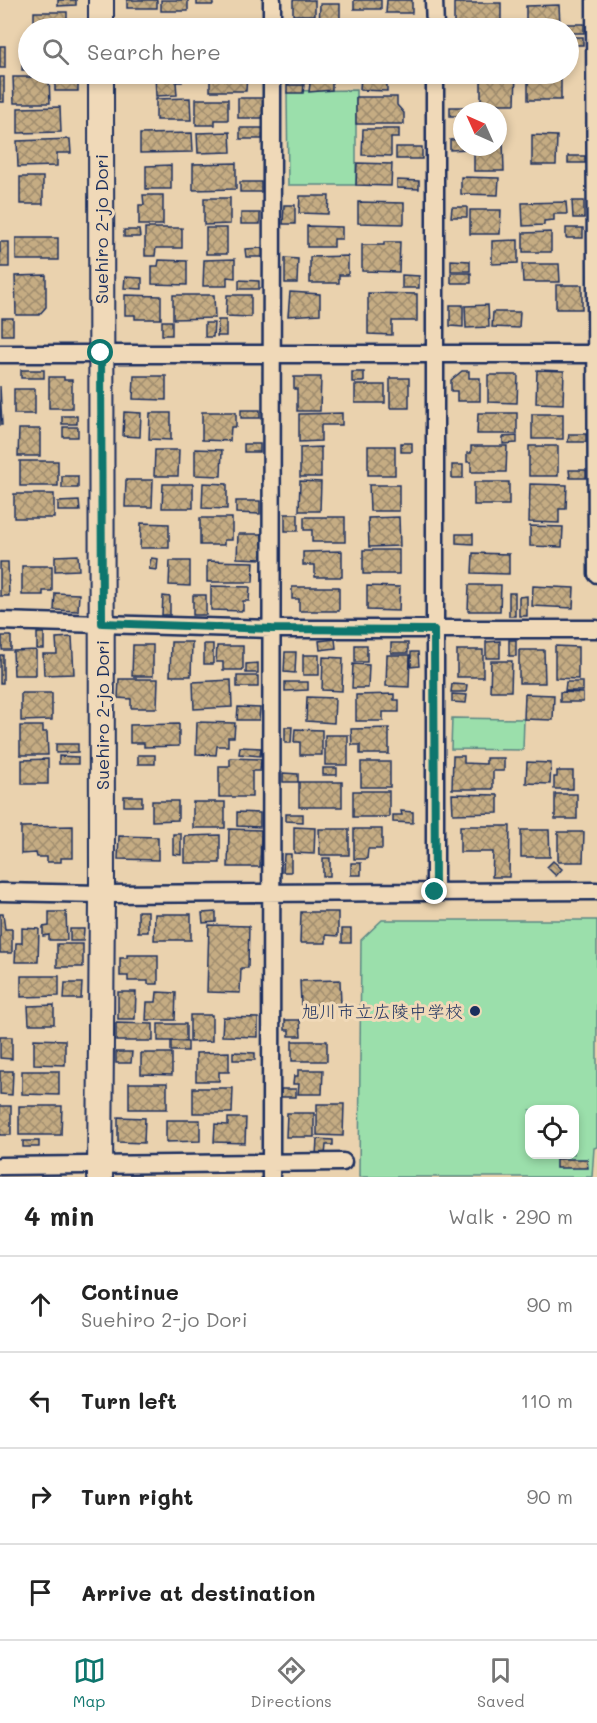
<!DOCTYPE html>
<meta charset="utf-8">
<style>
:root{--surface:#fff;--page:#f2f2f2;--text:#222;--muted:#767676;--line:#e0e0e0;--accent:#0f766e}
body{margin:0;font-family:Mali,"Klee One",sans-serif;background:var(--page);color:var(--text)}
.controls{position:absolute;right:18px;bottom:18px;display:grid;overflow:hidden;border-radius:12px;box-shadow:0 3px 9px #0003}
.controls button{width:54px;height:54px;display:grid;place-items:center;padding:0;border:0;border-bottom:2px solid var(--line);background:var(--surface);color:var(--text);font:30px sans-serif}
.compass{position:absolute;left:453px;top:102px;width:54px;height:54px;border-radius:50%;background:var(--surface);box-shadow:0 3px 9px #0003;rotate:315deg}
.stop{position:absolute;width:18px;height:18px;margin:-14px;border:4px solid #0f766e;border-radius:50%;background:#fff}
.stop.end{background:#0f766e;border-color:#fff;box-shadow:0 2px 6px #0008}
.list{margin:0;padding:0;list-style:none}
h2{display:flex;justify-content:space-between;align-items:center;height:78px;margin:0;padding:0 24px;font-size:26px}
h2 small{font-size:20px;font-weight:400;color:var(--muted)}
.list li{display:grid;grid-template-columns:39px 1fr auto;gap:18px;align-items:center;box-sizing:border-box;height:96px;padding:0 24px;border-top:2px solid var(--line)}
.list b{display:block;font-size:22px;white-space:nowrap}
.list p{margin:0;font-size:20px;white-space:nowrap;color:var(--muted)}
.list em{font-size:20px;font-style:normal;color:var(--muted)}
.icon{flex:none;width:33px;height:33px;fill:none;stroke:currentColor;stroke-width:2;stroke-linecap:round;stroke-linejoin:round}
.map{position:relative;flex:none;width:597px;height:1177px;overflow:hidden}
.search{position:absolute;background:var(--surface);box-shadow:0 3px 9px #0003;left:18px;right:18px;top:18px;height:66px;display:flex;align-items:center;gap:15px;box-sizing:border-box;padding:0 21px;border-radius:33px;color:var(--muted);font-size:22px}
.sheet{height:462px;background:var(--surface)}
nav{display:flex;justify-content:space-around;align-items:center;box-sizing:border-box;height:84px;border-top:2px solid var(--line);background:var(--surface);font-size:16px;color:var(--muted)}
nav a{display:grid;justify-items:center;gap:3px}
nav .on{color:var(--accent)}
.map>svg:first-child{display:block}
</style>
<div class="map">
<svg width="597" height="1177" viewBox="0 0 597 1177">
<defs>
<pattern id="building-cross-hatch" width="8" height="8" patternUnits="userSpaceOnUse" patternTransform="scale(1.5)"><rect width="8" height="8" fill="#c5ac83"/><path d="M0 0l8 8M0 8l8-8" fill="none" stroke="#9f8c6e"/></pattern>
</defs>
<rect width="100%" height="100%" fill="#ead2ae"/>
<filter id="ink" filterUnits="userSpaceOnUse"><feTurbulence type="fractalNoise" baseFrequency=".0167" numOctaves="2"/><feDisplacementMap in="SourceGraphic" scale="12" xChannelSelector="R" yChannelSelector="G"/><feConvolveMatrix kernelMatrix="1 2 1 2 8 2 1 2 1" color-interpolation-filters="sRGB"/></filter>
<g filter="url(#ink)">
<path fill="#9bdfab" stroke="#5b8784" stroke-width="1.5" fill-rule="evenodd" d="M356 90V185H288L287 91Z
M452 718 524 719 523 750 451 749Z
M382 920H597V1147L594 1148 592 1177H359L361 940ZM530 1110H574V1154H530Z"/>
<path fill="url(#building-cross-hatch)" stroke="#1b2f5e" stroke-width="1.5" d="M58 0H76V5L58 6Z
M127 0H157V8H127Z
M161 0H188V11H161Z
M197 0H213V5H197Z
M293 0H315V15H293Z
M354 0H381V9H354Z
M387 0H412V13H386Z
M454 3H501V23L511 22V28H454Z
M320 4H340V27H319Z
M559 5 560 25 526 26V6Z
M34 12H67V28H34Z
M238 20H256V28H238Z
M562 24H584V33H568V28H562Z
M568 37H583V45H568Z
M23 44H28V70H22Z
M0 46H5V68H0Z
M155 74H181L182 82H176L177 95 156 96Z
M210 74H247L246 91H210Z
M303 74H332V90L309 92 310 83H303Z
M361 74H396V82H387V91L360 90Z
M481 74H516L515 104H481Z
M528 74H561V100H528Z
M78 75V91H55V76Z
M0 77H4V102H0Z
M13 77H49L50 103H14Z
M287 85H304L303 93H287Z
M356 97H397V105L404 113V124H356Z
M190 98 191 120H156V99Z
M238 98H263V118H238Z
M196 99H228V120H215V125H196Z
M60 107 61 132 18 133V108Z
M450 107H466V111H462V116H450Z
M470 108H496V111H470Z
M240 128H263L262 139H240Z
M363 129H399V138H391V156L362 155Z
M230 132 231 152 198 153 197 133Z
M192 133 193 152 140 153V134Z
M532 135 557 136 556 165H532Z
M70 139 71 153H57V166L18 167 17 141Z
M462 139V147H468V149L450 150V140Z
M498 141H503L504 171H474V147H498Z
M396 147H422V159H396Z
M568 156H585V163H568Z
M236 163V189L193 190V164Z
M357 163 392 164 391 186 356 185Z
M171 165V189H146V166Z
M20 177H43V204H20Z
M461 177 499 178 498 195 461 194Z
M397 180 419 181V189L397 188Z
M240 182H261V192H240Z
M143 195H163V225H139V205H144Z
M300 196H329L328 214 299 213Z
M204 198H230V224L204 225Z
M572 201H584V218H573Z
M358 202 404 203V224L358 223Z
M566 202 567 214H554V220L544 221V225L523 226 522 203Z
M284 205H295V224H283Z
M452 207H467V217H451Z
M470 210H501L500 234H470Z
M241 213H260V224H241Z
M307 226 342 227V239H334V247H307Z
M145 228H182V248H156L155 256H145Z
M206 228H227V254H206Z
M566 228H583V238H566Z
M124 230H139L140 237H124Z
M551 232V252H523V233Z
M16 238H58V260H16Z
M518 240V263L492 264V241Z
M0 242H9V267H0Z
M384 242H400L399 272 362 271V245H384Z
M262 248 263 257H246L245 249Z
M348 256V275H339V283H310V257Z
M285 258 298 259 297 283H285Z
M235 259V278L227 277V286H203L204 260Z
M159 260 187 261V285L152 284V266H158Z
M451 260 470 261V271H451Z
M522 264H559L560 282H523Z
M451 273H471V283H451Z
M46 275V307L39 315H16L15 276Z
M402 275 419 276V288H402Z
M125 277 142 278V289L124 288Z
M239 280 259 281V289H239Z
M556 285H582V309H556Z
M290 292 320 294V314L288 316Z
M368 293 417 294V321H392V335L368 334Z
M125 295 161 296V319H135V315H125Z
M173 295H214L215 318 173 319Z
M227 295H251V317L226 316Z
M450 305H463V327L450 326Z
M488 305 489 327 466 328 465 306Z
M493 312H520L519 328 492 327Z
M2 318H13V335H2Z
M218 320H226V336H217Z
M162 321H172V335H162Z
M205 323H214L213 337H205Z
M21 370H44V378H21Z
M537 370 564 371 563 404 536 403Z
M462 371H469V378H480V401H457V391H451V380Z
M352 372H364V382H352Z
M488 375H518L517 403 488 402Z
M134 376H166V400L133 399Z
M49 377H64V380H72V408H49Z
M294 377H321L320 411H297V389H294Z
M390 378H409V408H390Z
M355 385H385V403H355Z
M0 386 2 425H0Z
M14 389H35V414H14Z
M241 410H260V418H241Z
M124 412 141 413 140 437 123 436Z
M202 412H236V427H231L230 441 202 440Z
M150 413H171V440L149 439Z
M342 413V425H321V441L299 442V414Z
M478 413H517V434H477Z
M532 414H563V439H532Z
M62 416H77V424H62Z
M63 427H78V437H63Z
M19 429H40V456H18Z
M569 434H586V442H568Z
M517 436V443L503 444V437Z
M401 443H412V452H401Z
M244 444H260V452H244Z
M368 446H395V475H368Z
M471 446H507L506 472H471V462H467V453H471Z
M529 446H558V476H529Z
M321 447V477H300V448Z
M195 449 222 450 221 476 195 475Z
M155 450H179L178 476H154Z
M20 461H58V486H20Z
M452 465H463V478H452Z
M569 470H586V478H570Z
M62 476H78V488H62Z
M126 480H153L152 507H125Z
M300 481 321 482 320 511H299Z
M474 482H509V505H474Z
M203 483 227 484V509L202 508Z
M163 484H193V508H162Z
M530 484 567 485 566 509H559V523L529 522Z
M369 485H399V511H370Z
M14 494H54V518H14Z
M79 501 80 511H58V502Z
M236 501H260V514L236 513Z
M285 514H298V531H285Z
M304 517H345V542H312V530H304Z
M399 517 400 546 369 547 368 518Z
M200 518H232V540H224V545H200Z
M141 523 169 524V548H140Z
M530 526 563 527 562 547 530 546Z
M238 534H262V559L237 558Z
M456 534H473V544L456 543Z
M363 550H399V574H363Z
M342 551V577H315V565H303V552Z
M473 553 509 554V574L472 573Z
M78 555 79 570 55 571V556Z
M151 558 158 559 157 570 149 569Z
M170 561H190V586L169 585Z
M207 561 254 562 253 582H207Z
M0 562H8L9 596H0Z
M22 566H52V591H43V595H22Z
M469 585H501L500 611H468Z
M211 586 250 587 249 601H243V611L211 610Z
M367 586 400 587 399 611 367 610Z
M533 586 574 588 573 608 532 606Z
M292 587H339V611H299V599H292Z
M55 593 79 594 78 611 54 610Z
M509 593H515V616H509Z
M193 595H206V615H193Z
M163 596 170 597V615H162Z
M527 596V616H519V597Z
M37 633H44V649H37Z
M2 636H11V650H2Z
M72 637 74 674 44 675 43 654H57L56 638Z
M335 639 336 648 320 650 319 641Z
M509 640H516V656H509Z
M500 641V658H486V642Z
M171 642H192L191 676H170Z
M391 643H408V653H391Z
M204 644H213V664H204Z
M133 645H153V676H132Z
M355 645H367V662H355Z
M217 646H243V670H223V662H216Z
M555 646 578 647V679L555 678Z
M36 650V675H14L13 651Z
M457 650H483V677H457Z
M519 650H544L545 683H519Z
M285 652H296L295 673 284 672Z
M411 652H418L419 666 411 667Z
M0 655H3V683H0Z
M303 655H319V675H303Z
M387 655H410L409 687 386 686Z
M323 657 343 658 342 691 322 690Z
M491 661H512L511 691H490Z
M258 663V673H246V664Z
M353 664 369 665 368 688H352Z
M237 676H258V687H237Z
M119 679H158L157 708H131V699L118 698Z
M231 680 232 707 194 709 193 682Z
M285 682H308V690L285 691Z
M566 682H583V691H565Z
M452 684 467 685 466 692H451Z
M560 692 583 693V702H560Z
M21 693H52V720L21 721Z
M394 694V700H399V712H383V721H356V695Z
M452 694 467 695 466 703 452 702Z
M525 694 554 695 553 720 524 719Z
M307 697 335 698 334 723 306 721Z
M238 707 260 708 259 720H237Z
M197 722 235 723 234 737H228V746H217L216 755 196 754Z
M179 724V746L144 747V743H130V725Z
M20 726H43V732H47L48 755H20Z
M285 727H292L291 743H285Z
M389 728V754H360V745H352L351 729Z
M295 729 322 730V755H300V742H294Z
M325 735H348V765H325Z
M56 744H78V752L56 753Z
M240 747 261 748 260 756 239 754Z
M138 755H155V764H138Z
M59 756 78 757V764H59Z
M453 756H464V763L486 764V758H504V771H493V789H452Z
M230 758 261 759 260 771H252V797H219V766H230Z
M48 759V784H22V760Z
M361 762H390V787H361Z
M527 762 551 763 550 784 526 783Z
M323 768H337V775H323Z
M557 771H573V789H554V777H557Z
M283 773 298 774V782H283Z
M299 782H342V807H299Z
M353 791H389V817H353Z
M452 794 498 795V813L453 814Z
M555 794H577V819H555Z
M124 796H142V806H124Z
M152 801H178V820L152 821Z
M193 802H225V828H193Z
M401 811 413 812V823L393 822V815H402Z
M237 812 260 813V827L237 826Z
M286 814H303V822L286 821Z
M73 826V858H61V862H47V857H37L36 853 21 854V827Z
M460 826H510L509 877H492L493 852H460Z
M294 827 315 828 314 854 294 853Z
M229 829 261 830 260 867H228Z
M319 829H349V855H320Z
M354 829H382V849H368L367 859H354Z
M521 830H549L550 857H521Z
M558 832H584L583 862H558Z
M173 834H181V855L173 854Z
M220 835V863H185V836Z
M119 836 158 837V860L118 859Z
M284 854H291V872H283Z
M323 858H330V876H323Z
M553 861 562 869 556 876 547 867Z
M351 863H361V875H351Z
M138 911H148V932H138Z
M49 912H66L67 940H49V935L43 936V927L49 926Z
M216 912V922L203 923 202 913Z
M301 912H338V936L326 935V943H300Z
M0 914H3L5 929H12V953H0Z
M155 914H191V940H154Z
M209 925 249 926 248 968H241L240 993 207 992Z
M22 928 39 929 38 962H15L16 943H22Z
M70 929H84L83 941H70Z
M342 929H351V943H342Z
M57 944H83V967H57Z
M127 955H158V984H148V981H128V976H120V958H127Z
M21 976H59V996L21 997Z
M340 980 341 1004 301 1005 300 981Z
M65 983H82L81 999H64Z
M118 992H136L135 1019H118Z
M157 992 176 993 175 1020H146L147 1002H156Z
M54 1005V1024H29L28 1006Z
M190 1015H212V1041L190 1042Z
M223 1017 258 1018V1037L222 1036Z
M285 1020H300L301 1036H289V1030H285Z
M116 1023 153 1024V1041H116Z
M158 1024H186V1041H158Z
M0 1037H12V1059L0 1058Z
M34 1039 65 1040V1065L34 1064Z
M171 1041 188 1042V1051H171Z
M292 1041H327V1061H292Z
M116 1052H132L131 1063H116Z
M229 1052V1072H219V1081H196V1053Z
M233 1052 255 1053V1060H233Z
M141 1053H172V1075L141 1074Z
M298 1070H323L322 1094H298L299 1084H293L294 1076H298Z
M0 1071H13L12 1095 0 1094Z
M22 1071H59V1095L22 1094Z
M129 1083H167V1109H129Z
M193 1088H233L232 1113H193Z
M281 1089H296V1097H281Z
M317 1104H344L343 1136 317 1135Z
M0 1106H11V1135H0Z
M19 1106H62L61 1135H19Z
M287 1113H314V1137H286Z
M118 1117 145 1118 144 1143 118 1142Z
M228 1118H246L245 1143 214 1142 215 1124 228 1125Z
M166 1120H200V1141L166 1142Z
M317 1139 333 1140V1145H326L325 1156 316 1155Z
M23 1141H39V1147H23Z
M556 1159H587L588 1168H556Z"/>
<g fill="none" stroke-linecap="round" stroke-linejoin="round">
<g stroke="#1b2f5e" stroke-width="21">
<path id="street" d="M434 0 435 28
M595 0 597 574
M272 28V0
M0 354H597
M0 621 271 629H597
M0 892 102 894 597 891
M435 892V74
M0 1166 343 1162
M271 1177 272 74"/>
</g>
<g stroke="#1b2f5e" stroke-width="28">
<path id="secondary" d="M101 0V28
M100 1177 102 894 101 74"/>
</g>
<use href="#street" stroke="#f0d9b8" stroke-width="16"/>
<use href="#secondary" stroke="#f0d9b8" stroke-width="24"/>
</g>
</g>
<g fill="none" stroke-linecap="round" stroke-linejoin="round" filter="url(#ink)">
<path stroke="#0f766e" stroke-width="8" d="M101 353 102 623 272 629 434 630 435 892"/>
</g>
<circle fill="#1b2f5e" stroke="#f0d9b8" stroke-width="2" cx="475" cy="1011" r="6"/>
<g text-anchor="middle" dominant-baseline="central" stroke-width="6" stroke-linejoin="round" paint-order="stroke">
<g font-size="18" fill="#1b2f5e" stroke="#f0d9b8">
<text transform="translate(101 229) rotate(-90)">Suehiro 2-jo Dori</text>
<text transform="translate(102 715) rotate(-90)">Suehiro 2-jo Dori</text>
</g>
<g font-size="18" fill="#1b2f5e" stroke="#f0d9b8" text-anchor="end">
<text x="463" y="1011">旭川市立広陵中学校</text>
</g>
</g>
</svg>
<div class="controls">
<button><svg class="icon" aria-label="locate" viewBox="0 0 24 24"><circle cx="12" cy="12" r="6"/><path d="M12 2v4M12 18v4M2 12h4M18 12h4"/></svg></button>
</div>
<svg class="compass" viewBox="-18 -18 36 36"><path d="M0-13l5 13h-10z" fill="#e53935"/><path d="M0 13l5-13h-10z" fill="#767676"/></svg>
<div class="stop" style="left:101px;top:353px"></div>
<div class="stop end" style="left:435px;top:892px"></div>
<div class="search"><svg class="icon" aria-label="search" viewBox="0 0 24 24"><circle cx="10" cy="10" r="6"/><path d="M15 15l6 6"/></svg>Search here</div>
</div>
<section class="sheet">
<h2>4 min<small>Walk · 290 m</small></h2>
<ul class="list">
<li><svg class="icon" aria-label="ahead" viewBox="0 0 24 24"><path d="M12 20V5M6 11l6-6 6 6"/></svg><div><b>Continue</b><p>Suehiro 2-jo Dori</p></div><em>90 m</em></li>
<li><svg class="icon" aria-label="left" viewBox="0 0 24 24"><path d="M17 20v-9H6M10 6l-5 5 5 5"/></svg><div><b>Turn left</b></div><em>110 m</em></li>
<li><svg class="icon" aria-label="right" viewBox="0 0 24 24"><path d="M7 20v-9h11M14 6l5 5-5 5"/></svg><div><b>Turn right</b></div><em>90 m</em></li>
<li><svg class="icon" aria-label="arrive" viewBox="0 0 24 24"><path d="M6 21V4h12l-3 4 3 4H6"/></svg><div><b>Arrive at destination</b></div></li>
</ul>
</section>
<nav>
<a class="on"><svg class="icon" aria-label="map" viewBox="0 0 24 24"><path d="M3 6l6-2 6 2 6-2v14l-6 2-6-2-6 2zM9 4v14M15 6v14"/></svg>Map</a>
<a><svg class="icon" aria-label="directions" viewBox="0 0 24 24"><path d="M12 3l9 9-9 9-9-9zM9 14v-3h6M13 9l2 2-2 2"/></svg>Directions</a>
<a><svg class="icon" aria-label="saved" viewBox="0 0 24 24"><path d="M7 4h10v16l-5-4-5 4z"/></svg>Saved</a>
</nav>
